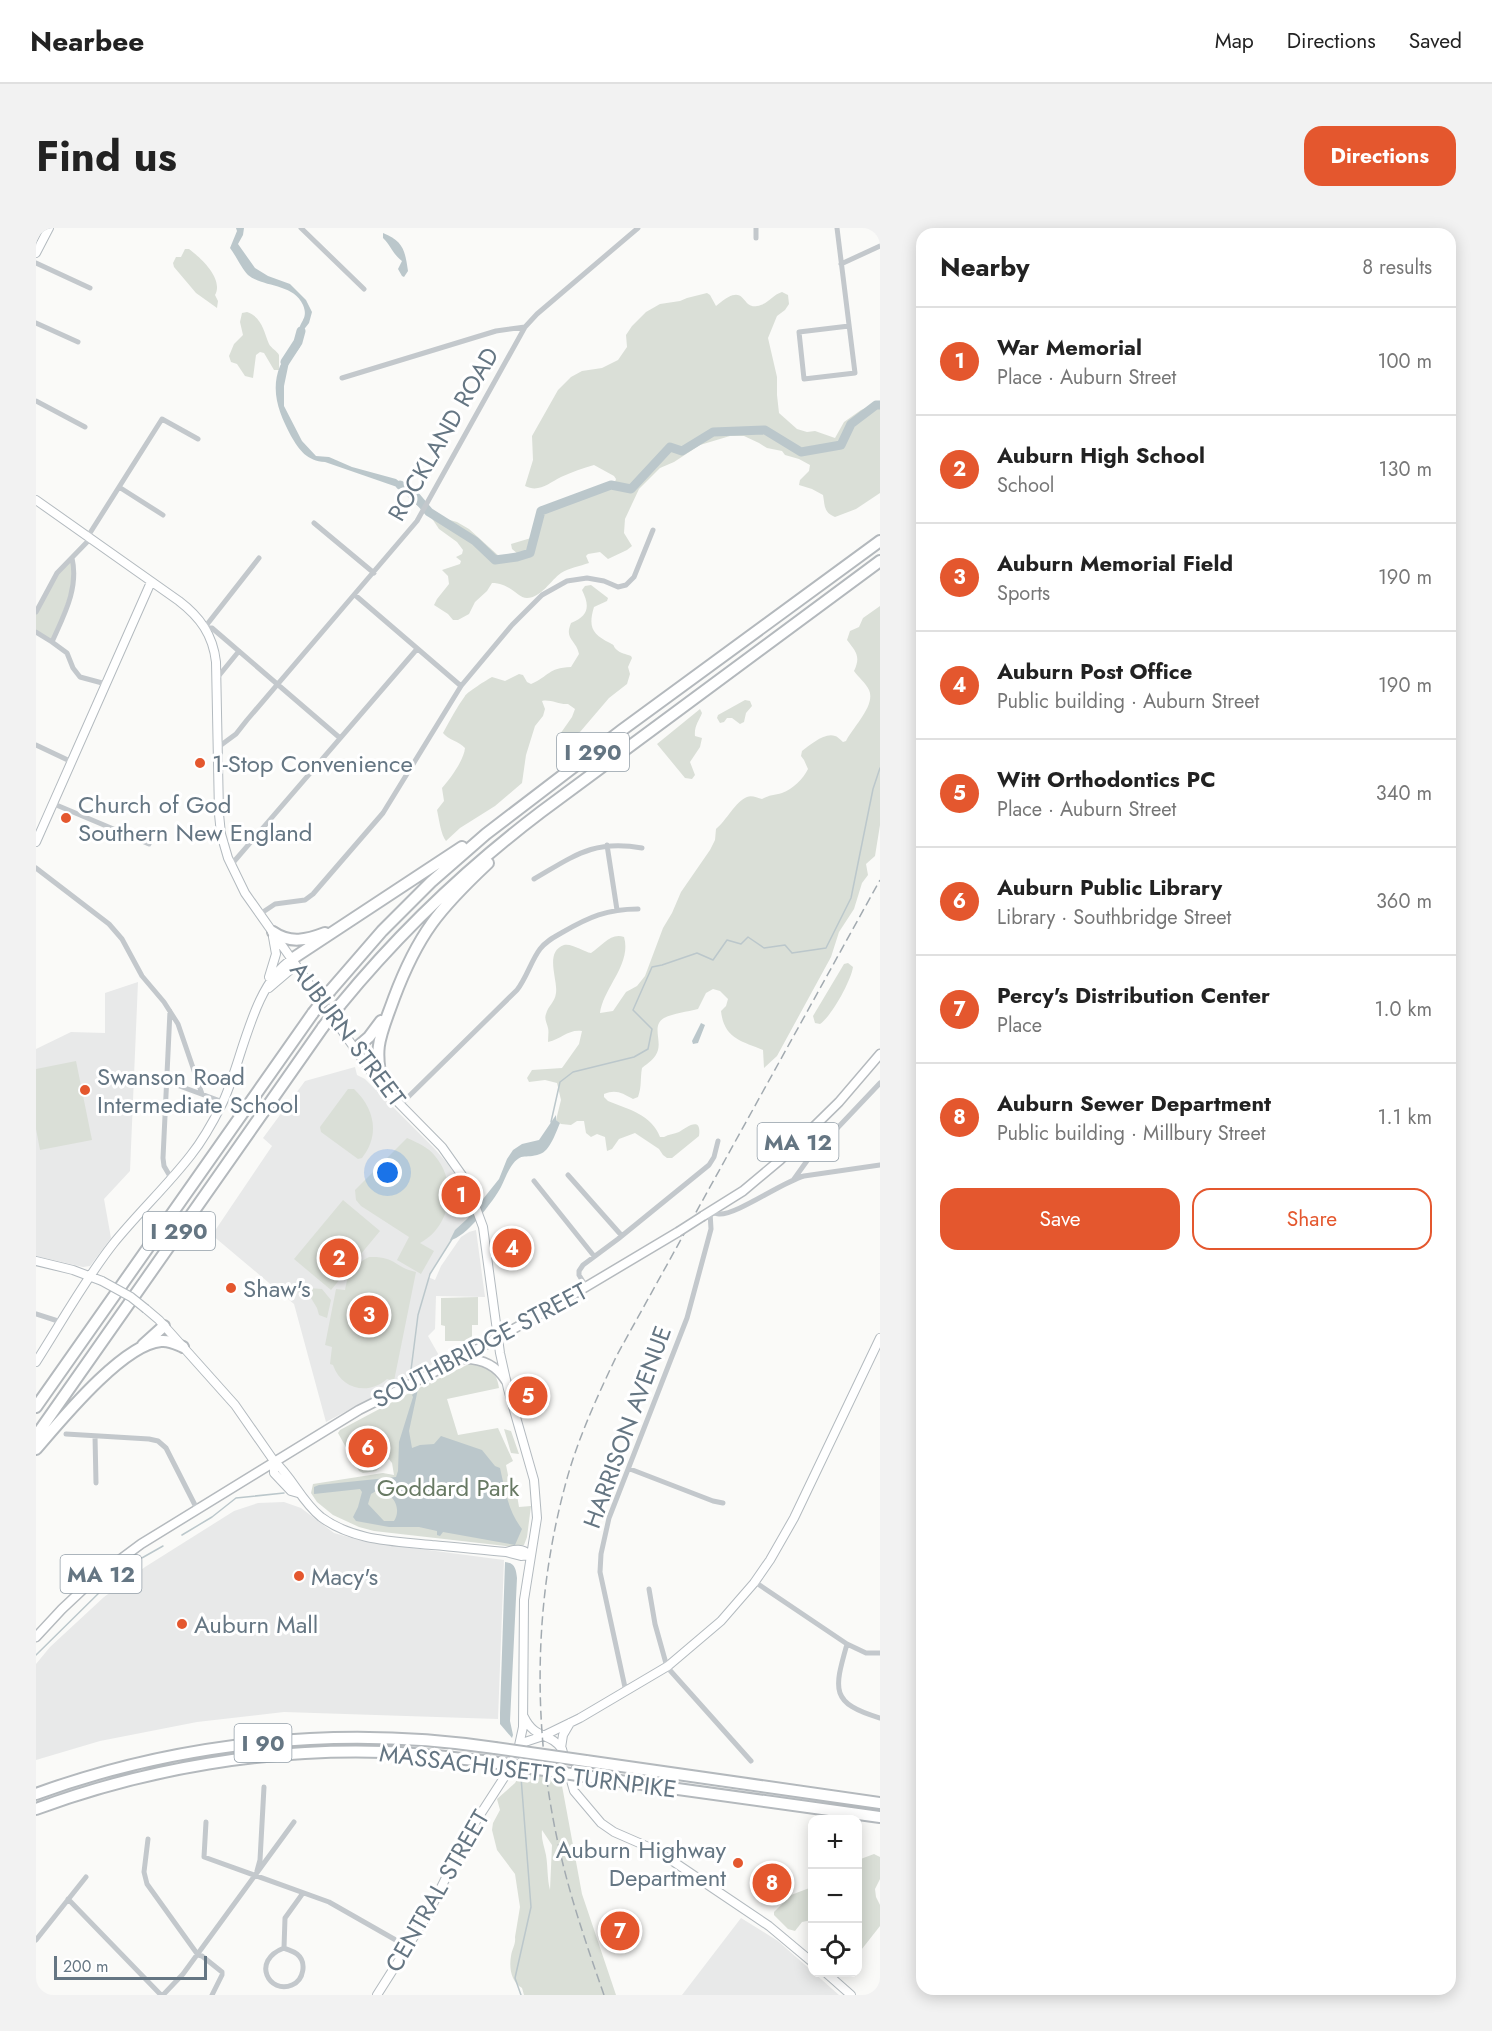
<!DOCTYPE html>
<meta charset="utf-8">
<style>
:root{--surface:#fff;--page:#f2f2f2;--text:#222;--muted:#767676;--line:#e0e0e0;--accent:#e4572e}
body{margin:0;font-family:Jost,sans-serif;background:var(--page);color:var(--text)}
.controls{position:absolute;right:18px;bottom:18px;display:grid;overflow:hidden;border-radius:12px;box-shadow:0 3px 15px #0003}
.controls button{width:54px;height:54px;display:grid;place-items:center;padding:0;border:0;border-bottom:2px solid var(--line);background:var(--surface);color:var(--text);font:30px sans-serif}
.scale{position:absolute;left:18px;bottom:15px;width:153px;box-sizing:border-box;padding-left:6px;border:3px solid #657683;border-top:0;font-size:16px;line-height:21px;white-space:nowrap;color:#657683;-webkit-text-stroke:4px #fff;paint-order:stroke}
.you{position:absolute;left:352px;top:945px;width:21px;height:21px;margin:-15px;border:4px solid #fff;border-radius:50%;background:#1a73e8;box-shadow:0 0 0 9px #1a73e833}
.badge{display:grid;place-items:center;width:39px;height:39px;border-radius:50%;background:var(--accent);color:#fff;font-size:20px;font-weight:700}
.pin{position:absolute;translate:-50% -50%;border:3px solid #fff;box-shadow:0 2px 6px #0006}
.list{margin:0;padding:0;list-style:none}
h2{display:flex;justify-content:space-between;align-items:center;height:78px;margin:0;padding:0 24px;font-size:26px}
h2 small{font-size:20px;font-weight:400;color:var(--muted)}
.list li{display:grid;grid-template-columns:39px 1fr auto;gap:18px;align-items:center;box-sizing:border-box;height:108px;padding:0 24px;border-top:2px solid var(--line)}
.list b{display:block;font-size:22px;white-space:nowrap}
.list p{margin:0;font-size:20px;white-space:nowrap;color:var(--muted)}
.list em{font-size:20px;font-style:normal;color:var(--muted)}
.actions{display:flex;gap:12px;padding:18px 24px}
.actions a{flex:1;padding:14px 0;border:2px solid var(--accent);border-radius:18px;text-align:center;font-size:21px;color:var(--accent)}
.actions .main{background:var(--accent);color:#fff}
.icon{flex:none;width:33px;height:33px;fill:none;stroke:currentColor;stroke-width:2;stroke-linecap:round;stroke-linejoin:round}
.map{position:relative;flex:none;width:844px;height:1767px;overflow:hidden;border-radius:18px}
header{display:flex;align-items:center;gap:36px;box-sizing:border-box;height:84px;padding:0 30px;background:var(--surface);border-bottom:2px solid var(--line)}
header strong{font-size:28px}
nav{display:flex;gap:33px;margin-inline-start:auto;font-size:21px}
.intro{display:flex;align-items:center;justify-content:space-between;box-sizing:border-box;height:144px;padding:0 36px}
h1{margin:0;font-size:42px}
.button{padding:15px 27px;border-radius:18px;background:var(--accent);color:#fff;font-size:21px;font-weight:700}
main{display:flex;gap:36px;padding:0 36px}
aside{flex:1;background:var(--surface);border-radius:18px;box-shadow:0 3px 15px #0003}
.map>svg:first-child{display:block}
</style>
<header>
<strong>Nearbee</strong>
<nav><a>Map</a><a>Directions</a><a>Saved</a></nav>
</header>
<div class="intro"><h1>Find us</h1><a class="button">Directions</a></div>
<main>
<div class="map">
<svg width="844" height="1767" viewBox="0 0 844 1767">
<rect width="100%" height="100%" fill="#fafaf8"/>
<path fill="#e8e9e9" d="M102 754 94 943 68 971 75 1010 54 1038 47 1039 0 1028V821L35 804 69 805V765Z
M319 839 321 847 329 851 397 919 412 936 425 956 436 981 438 991 416 1010 392 1049 399 1052 405 1038 425 1009 433 1004 440 1002 449 1069 400 1068 399 1101 392 1108 405 1131 369 1152 290 1194 258 1076 176 1007 236 918 227 910 269 853Z
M248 1274 265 1280 298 1305 331 1314 468 1332 462 1491 248 1484 161 1494 64 1513 0 1532V1436L14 1419 68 1369 109 1339 198 1283 222 1275Z
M705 1690 742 1713 803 1767H646Z"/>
<path fill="#dadfd7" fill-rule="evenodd" d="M149 21H153C165 30 188 51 179 67L182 73 181 80 160 65 138 39 137 35 140 29H145Z
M746 64 752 67 753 76 749 82 741 88 732 110 741 149V167L743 185 761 201 771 204 779 203 799 210 808 194 825 182 844 174V265L820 281 799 289C787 284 789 277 787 267L776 261 763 257 764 252 773 243 774 237 763 231 749 227 746 223 731 220 723 215 708 208H694L664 217 638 234 624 240 603 261 589 291 588 305 596 318 591 322 572 331 564 324 552 326 550 328 553 335C544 338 533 340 525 345 515 352 505 370 491 370 481 370 475 355 456 355L451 363 439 374 433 386 422 392H417L412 386 398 377 401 371 413 356 412 348 406 342 424 336 425 333 420 329 426 326 427 322 421 314 403 301 395 289 398 285 403 289 421 294 433 301 464 329 479 330 482 326 476 321 475 316 495 310 501 294 502 282C522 275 542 268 560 259 566 256 573 258 579 254L580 251 578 248 558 237C547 240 536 244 525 249 513 255 503 265 489 258L497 232 496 208 522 162 535 149 546 143 566 140 582 132 591 119 590 107 596 98 610 84 624 76 644 73 651 70 671 65 674 67 680 78C711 51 704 81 721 78 733 76 736 67 746 64Z
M211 84C226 89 228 104 233 116 235 120 241 123 243 127V142H238L228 125 224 124 220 127 217 150 209 148 201 136 195 134 193 128 198 116 207 107 204 94 206 85Z
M36 330 39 351 16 414 0 403V384L22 343Z
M555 357 572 370 571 373 558 379C552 399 556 406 574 415 581 419 575 416 581 422 584 425 590 426 595 428L596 430 592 439 594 446 591 456 573 470 544 504 522 515V509L536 489 539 481 532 476C524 477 514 471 506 473L509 481 507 488 499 498 490 527 486 555 459 578 424 600 410 613C405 607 403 591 401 582L408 573 406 560C414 551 428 532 429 520 423 513 412 512 407 505 414 492 421 479 429 468 430 465 452 451 456 449L469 453 483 446 487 447 491 454 495 456C514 448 511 440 535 439L543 426C540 411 528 412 535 395 553 388 554 378 546 362L549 358Z
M844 378V597L839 628 830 636 832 647 826 655 818 681 803 704 795 729 741 828 728 840 727 822C706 813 688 811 685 783L690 778 692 771 684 763 677 761 670 765 662 781C651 784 638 785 628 790 616 797 625 811 622 822 620 830 612 835 606 840 604 851 606 858 602 869L597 871C586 865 580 861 568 866V869L572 873C592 881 616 887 624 909H628C633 906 638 906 643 904 650 900 666 887 663 908L636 930H631L627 927 623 921 599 905 583 911 576 921 571 923 569 909 561 906 555 909 550 905 548 893H541L535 897 525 896 520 892 525 872 521 855 509 852 493 854 491 850 496 842 526 840 543 816 546 803C532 801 526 811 512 814 512 809 513 804 512 800 511 795 508 791 510 786 512 778 519 774 520 765 522 751 508 724 528 717 536 715 548 724 555 725 566 718 575 704 588 709 596 736 567 760 564 785L577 783 590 764 601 758 609 748 627 700 636 685 645 664 674 622 679 612 680 601C690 593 700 573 711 569 716 567 721 570 726 571 733 567 739 567 746 565 757 561 767 551 772 541L768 532 765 528 766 523C774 517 789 504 799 508 801 508 806 513 807 514L810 513C817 499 840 477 833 462 830 455 822 449 818 443 825 428 820 424 811 412L814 403 823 399 827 390Z
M709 472 714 473 716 478 710 485 708 494 704 496 696 490H691L688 494 684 495 681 490 682 487Z
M664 481 666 485C663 493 658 498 659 508L666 510 664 519 654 534 659 547 656 551 649 550 621 516Z
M812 735 817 739C815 753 795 789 784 796L779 795 777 788 808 736Z
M40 833 56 912 4 922 0 901V841Z
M312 861H318C339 881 344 907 326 930L322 931 285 904 284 899Z
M371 910C382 915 392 919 399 928 422 955 415 999 384 1015L398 1023 385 1046 361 1032 373 1009 325 978 320 972 319 962Z
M307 972 344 1003 295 1062 258 1031Z
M333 1029C360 1028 358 1039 380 1044L358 1153 351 1151C332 1168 305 1161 297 1137L294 1136 296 1119 289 1117 300 1061 309 1062C312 1045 317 1037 333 1029Z
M273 1060 286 1061 295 1072 291 1090 283 1087 281 1080 272 1065Z
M442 1069V1097H436V1113H409V1098L405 1097V1070Z
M435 1135C450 1139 461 1142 463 1160L411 1171 422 1207 462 1200 477 1233 470 1237 475 1262 480 1261 483 1279 495 1278 491 1309 488 1317 479 1319 338 1303 323 1299 297 1287 281 1274 275 1265 277 1256 347 1245 358 1247 356 1235 353 1231 340 1243 327 1245 323 1243 302 1205 304 1202 379 1162Z
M468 1201 475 1203 483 1226 475 1225Z
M522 1536 546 1666 580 1767H488L486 1760C475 1754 473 1740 475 1728 476 1721 480 1716 479 1709L484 1679 479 1646 461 1622 456 1602 457 1595 464 1582 461 1571 479 1555 482 1550H485L498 1538ZM506 1602 516 1617 514 1662C511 1650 512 1639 510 1627 508 1618 505 1611 506 1602Z
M838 1626 844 1629V1651L839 1661 840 1669 844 1677V1698L822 1726V1632Z
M776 1659V1692L766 1694 759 1703 752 1701 738 1687V1684L755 1667Z"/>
<path fill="#bbc7cb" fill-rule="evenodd" d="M200 0H208L207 7 202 16 219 40 232 48 254 56 270 72 276 84 273 95 266 104 264 119 253 134 248 158V178L266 213 280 228 293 229 316 239 360 251 374 262 384 276 398 285 395 289 376 273 364 260 289 234C271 233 263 222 255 208 243 185 234 163 244 138 248 130 258 124 261 116 263 111 262 104 264 98 268 90 271 87 267 77 257 55 228 60 212 47 206 41 200 28 194 20L201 3Z
M347 5C367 13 369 22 372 43L368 49 366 48 362 41 366 33C356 25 355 18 347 10Z
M665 795 669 797 662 815 657 816 656 813Z
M520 887V892L524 895C520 904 514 923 504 926 488 932 485 922 473 942 470 947 468 953 465 959 458 972 429 1011 414 1012L419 1002 431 991 463 951 471 931 477 922 486 916 503 912Z
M382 1161 373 1203 376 1220 384 1217 398 1216 405 1208 446 1222 459 1238 464 1240C469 1262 472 1283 486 1301L479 1317 407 1304 404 1308 401 1307V1303L383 1299H353L320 1293 317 1289 322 1279 326 1264 324 1261 278 1266V1259L283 1257 360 1249 362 1243 363 1214 377 1169 376 1167ZM340 1263C355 1262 367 1279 358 1293H348L332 1276 335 1266Z
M469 1334C479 1335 480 1341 481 1350L474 1493 477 1507 476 1510 464 1496V1485Z"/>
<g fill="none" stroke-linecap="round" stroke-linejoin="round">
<path stroke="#bbc7cb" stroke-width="1.5" d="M515 894 524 854 537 844 598 829 612 821 616 801 597 782 616 739 626 737 661 725 677 732 691 712 705 716 712 709 728 720 749 717 756 725 790 720 815 670 837 561 844 540
M377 1151 375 1142 382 1087 394 1046 416 1011
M146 1307 176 1289 200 1270 248 1265
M0 1427 71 1357 97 1335 127 1318
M485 1767 479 1750 495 1679 485 1549"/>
<path stroke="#bbc7cb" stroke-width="9" d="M249 134 262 114 265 103
M364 257 375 263 393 284 439 313 459 332 481 329 494 325 505 283 575 257 595 261 634 219 646 223 677 204 729 202 765 224 805 217 815 196 840 177H844"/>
<g stroke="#b3babf" stroke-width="10">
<path id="secondary" d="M0 25 13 0
M0 272 143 373C164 389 177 407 180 434L183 586 185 606 192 630 209 665 343 855 406 919 430 953 447 999 464 1125 472 1161 498 1252 501 1290 488 1372 487 1499 482 1522
M0 614 115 354
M233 749 240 726 237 709
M233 760 260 737
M0 1033 37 1042 66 1053
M110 1081 123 1092 199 1177 238 1233C257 1250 265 1273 285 1289 317 1313 358 1313 396 1317 421 1319 446 1322 470 1324L485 1328 494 1327
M0 1134C25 1095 48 1053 77 1016 102 985 131 958 155 927 167 912 177 894 186 876 206 835 216 757 256 731
M238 1233V1245L255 1263 262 1265
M470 1324C479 1321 486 1320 494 1327
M488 1489C499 1512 514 1504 526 1521L538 1563 565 1595 578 1604 617 1621 638 1634 733 1698 776 1734
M525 1520 527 1507 534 1495
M789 1744 815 1767
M341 1767 391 1688 431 1607 471 1545 482 1522 489 1514 507 1508 544 1490 632 1438 685 1393 718 1355 734 1332 758 1290 844 1110"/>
</g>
<g stroke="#b5babe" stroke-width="11">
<path id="primary" d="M667 988 707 963 744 932 803 874 844 826
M425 1131C444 1130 460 1136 470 1153
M0 1409 26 1381 58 1351 105 1316 323 1182 422 1132 506 1085 642 1004"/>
</g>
<g stroke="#b4b9bd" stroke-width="14">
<path id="highway" d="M237 704C254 716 271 712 289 705
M256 731 426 619
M294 763 346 703 395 654 450 606 586 502 844 313
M304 777C363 705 430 641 505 584L844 333
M319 821 333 809 345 793
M347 860C337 818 344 809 358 770 382 706 403 681 452 635
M107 1117 128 1098
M0 1179 277 785
M0 1208 287 799
M0 1221C25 1192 87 1116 125 1113 134 1112 140 1116 147 1119
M550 1533 844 1575
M548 1548 844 1589
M0 1566C145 1513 306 1497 459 1520
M0 1581C111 1540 232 1520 350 1524 385 1526 420 1530 455 1534"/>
</g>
<path stroke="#c3c8cc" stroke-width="5" d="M265 0 328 61
M801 0 819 145 768 151 763 104 813 98
M720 10V0
M0 35 54 60
M805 36 844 18
M0 95 42 114
M306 150 460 103 489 99
M0 173 49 199
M83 259 127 287
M278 295 338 345
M223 330 169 399 176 400 304 510
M319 367 425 458
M0 384 21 345 54 311V305L126 191 162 211
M0 404 16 414C28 387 43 360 36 330
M16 414 31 425 37 440 44 449 70 456
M181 450 203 423
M0 517 36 534
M181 520 200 506 211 492 381 293 489 99 501 86 602 0
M18 576 113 616
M571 617 581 682
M195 637 381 421
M0 640 73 696 86 711 106 748 128 774 142 796 166 866
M498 651C538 628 558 611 606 620
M224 686 239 676 269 672 277 666 347 585 425 458 476 397 506 367 531 353 551 350 568 353 582 359 590 357 598 349 617 302
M134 783 127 930 128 938 135 950
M130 853 187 874
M364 877 481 762C491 749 495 733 504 721 510 713 518 709 527 704 553 689 571 681 602 681
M532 947 586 1008
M758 951 773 930 844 855
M498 953 558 1028
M551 1060 543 1047V1043L547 1037 582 1011 673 937 678 929 682 913
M0 1086 25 1094
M30 1206 113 1211 122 1213 130 1220 161 1281
M59 1208 60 1255
M594 1241 677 1273 687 1275
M719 1354 811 1416 830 1425H844
M613 1361 619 1396 631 1439 715 1533
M811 1416C798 1462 794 1475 844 1490
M590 1464 564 1344 565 1326 573 1290 651 1090 675 1001 674 984C677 985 680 986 683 986 701 987 746 954 768 948L844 937
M170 1594 168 1629 293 1674 372 1719
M112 1611 108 1644 111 1656 162 1727 166 1728 186 1744V1747L176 1767
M221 1643 224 1632 228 1559
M32 1671 125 1767
M0 1712 50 1649
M248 1720C252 1722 257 1723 261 1726 271 1734 268 1752 256 1757 234 1767 214 1733 248 1720L249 1690 267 1665
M127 1767 147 1746 258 1594"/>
<use href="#secondary" stroke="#fff" stroke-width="8"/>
<use href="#primary" stroke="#fff" stroke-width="8"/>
<use href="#highway" stroke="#fff" stroke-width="10"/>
<path stroke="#a2aab0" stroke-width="1.5" stroke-dasharray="9 4.5" stroke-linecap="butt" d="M568 1767C552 1721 536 1675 525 1628 496 1507 497 1377 529 1258 541 1212 561 1169 581 1127L844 652"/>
<g stroke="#b3babf" stroke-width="10" stroke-linecap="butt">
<path id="secondary-bridge" d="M66 1053 95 1069 110 1081"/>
</g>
<g stroke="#b5babe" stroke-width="11" stroke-linecap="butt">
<path id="primary-bridge" d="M642 1004 667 988"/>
</g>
<g stroke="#b4b9bd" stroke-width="14" stroke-linecap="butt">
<path id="highway-bridge" d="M277 785 294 763
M287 799 304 777
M459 1520 550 1533
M455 1534 548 1548"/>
</g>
<use href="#secondary-bridge" stroke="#fff" stroke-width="8"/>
<use href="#primary-bridge" stroke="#fff" stroke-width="8"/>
<use href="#highway-bridge" stroke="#fff" stroke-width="10"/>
</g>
<g fill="#e4572e" stroke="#fff" stroke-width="2">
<circle cx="164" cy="535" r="6"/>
<circle cx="30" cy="590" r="6"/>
<circle cx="49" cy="862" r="6"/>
<circle cx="195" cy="1060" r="6"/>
<circle cx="263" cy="1348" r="6"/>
<circle cx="146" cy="1396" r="6"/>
<circle cx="702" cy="1635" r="6"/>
</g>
<g text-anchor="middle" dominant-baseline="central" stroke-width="6" stroke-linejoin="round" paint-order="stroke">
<g fill="#fff" stroke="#939fa8" stroke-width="1.5">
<rect x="521" y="505" width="72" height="38" rx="4.5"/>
<rect x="721.5" y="895" width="81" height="38" rx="4.5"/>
<rect x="107" y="984" width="72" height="38" rx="4.5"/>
<rect x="24.5" y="1327" width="81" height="38" rx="4.5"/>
<rect x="198.5" y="1496" width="57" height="38" rx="4.5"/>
</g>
<g font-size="22" font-weight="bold" fill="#657683">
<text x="557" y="524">I 290</text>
<text x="762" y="914">MA 12</text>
<text x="143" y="1003">I 290</text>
<text x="65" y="1346">MA 12</text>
<text x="227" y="1515">I 90</text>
</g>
<g font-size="24" fill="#657683" stroke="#fff">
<text transform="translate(407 206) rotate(-60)">ROCKLAND ROAD</text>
<text transform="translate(312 806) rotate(53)">AUBURN STREET</text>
<text transform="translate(444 1117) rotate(-28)">SOUTHBRIDGE STREET</text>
<text transform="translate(591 1199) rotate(-70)">HARRISON AVENUE</text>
<text transform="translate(492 1543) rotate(7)">MASSACHUSETTS TURNPIKE</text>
<text transform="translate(401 1663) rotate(-60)">CENTRAL STREET</text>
</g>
<g font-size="24" fill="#657683" stroke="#fff" text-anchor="start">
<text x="176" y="535">1-Stop Convenience</text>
<text x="42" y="576">Church of God<tspan x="42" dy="28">Southern New England</tspan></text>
<text x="61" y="848">Swanson Road<tspan x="61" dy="28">Intermediate School</tspan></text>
<text x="207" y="1060">Shaw's</text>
<text x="275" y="1348">Macy's</text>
<text x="158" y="1396">Auburn Mall</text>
<text x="690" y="1621" text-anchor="end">Auburn Highway<tspan x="690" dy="28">Department</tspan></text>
</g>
<g font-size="24" fill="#687a64" stroke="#fff">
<text x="412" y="1259">Goddard Park</text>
</g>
</g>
</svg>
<div class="controls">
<button>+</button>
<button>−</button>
<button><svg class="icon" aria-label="locate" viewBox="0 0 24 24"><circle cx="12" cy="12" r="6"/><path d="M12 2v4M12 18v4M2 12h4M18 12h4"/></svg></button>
</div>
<div class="scale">200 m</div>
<div class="you"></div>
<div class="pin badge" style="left:425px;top:967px">1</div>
<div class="pin badge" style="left:303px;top:1030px">2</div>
<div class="pin badge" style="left:333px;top:1087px">3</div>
<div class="pin badge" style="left:476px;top:1020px">4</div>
<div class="pin badge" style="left:492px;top:1168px">5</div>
<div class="pin badge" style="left:332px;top:1220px">6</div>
<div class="pin badge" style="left:584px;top:1703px">7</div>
<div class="pin badge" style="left:736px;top:1655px">8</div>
</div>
<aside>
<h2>Nearby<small>8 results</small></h2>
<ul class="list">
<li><span class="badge">1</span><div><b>War Memorial</b><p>Place · Auburn Street</p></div><em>100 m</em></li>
<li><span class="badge">2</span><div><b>Auburn High School</b><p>School</p></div><em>130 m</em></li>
<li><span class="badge">3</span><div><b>Auburn Memorial Field</b><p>Sports</p></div><em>190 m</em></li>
<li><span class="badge">4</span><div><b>Auburn Post Office</b><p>Public building · Auburn Street</p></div><em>190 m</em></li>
<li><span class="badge">5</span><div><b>Witt Orthodontics PC</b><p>Place · Auburn Street</p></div><em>340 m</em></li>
<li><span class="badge">6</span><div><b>Auburn Public Library</b><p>Library · Southbridge Street</p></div><em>360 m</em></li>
<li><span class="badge">7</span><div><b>Percy's Distribution Center</b><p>Place</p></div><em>1.0 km</em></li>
<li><span class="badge">8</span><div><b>Auburn Sewer Department</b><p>Public building · Millbury Street</p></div><em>1.1 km</em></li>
</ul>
<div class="actions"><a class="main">Save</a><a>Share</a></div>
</aside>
</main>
